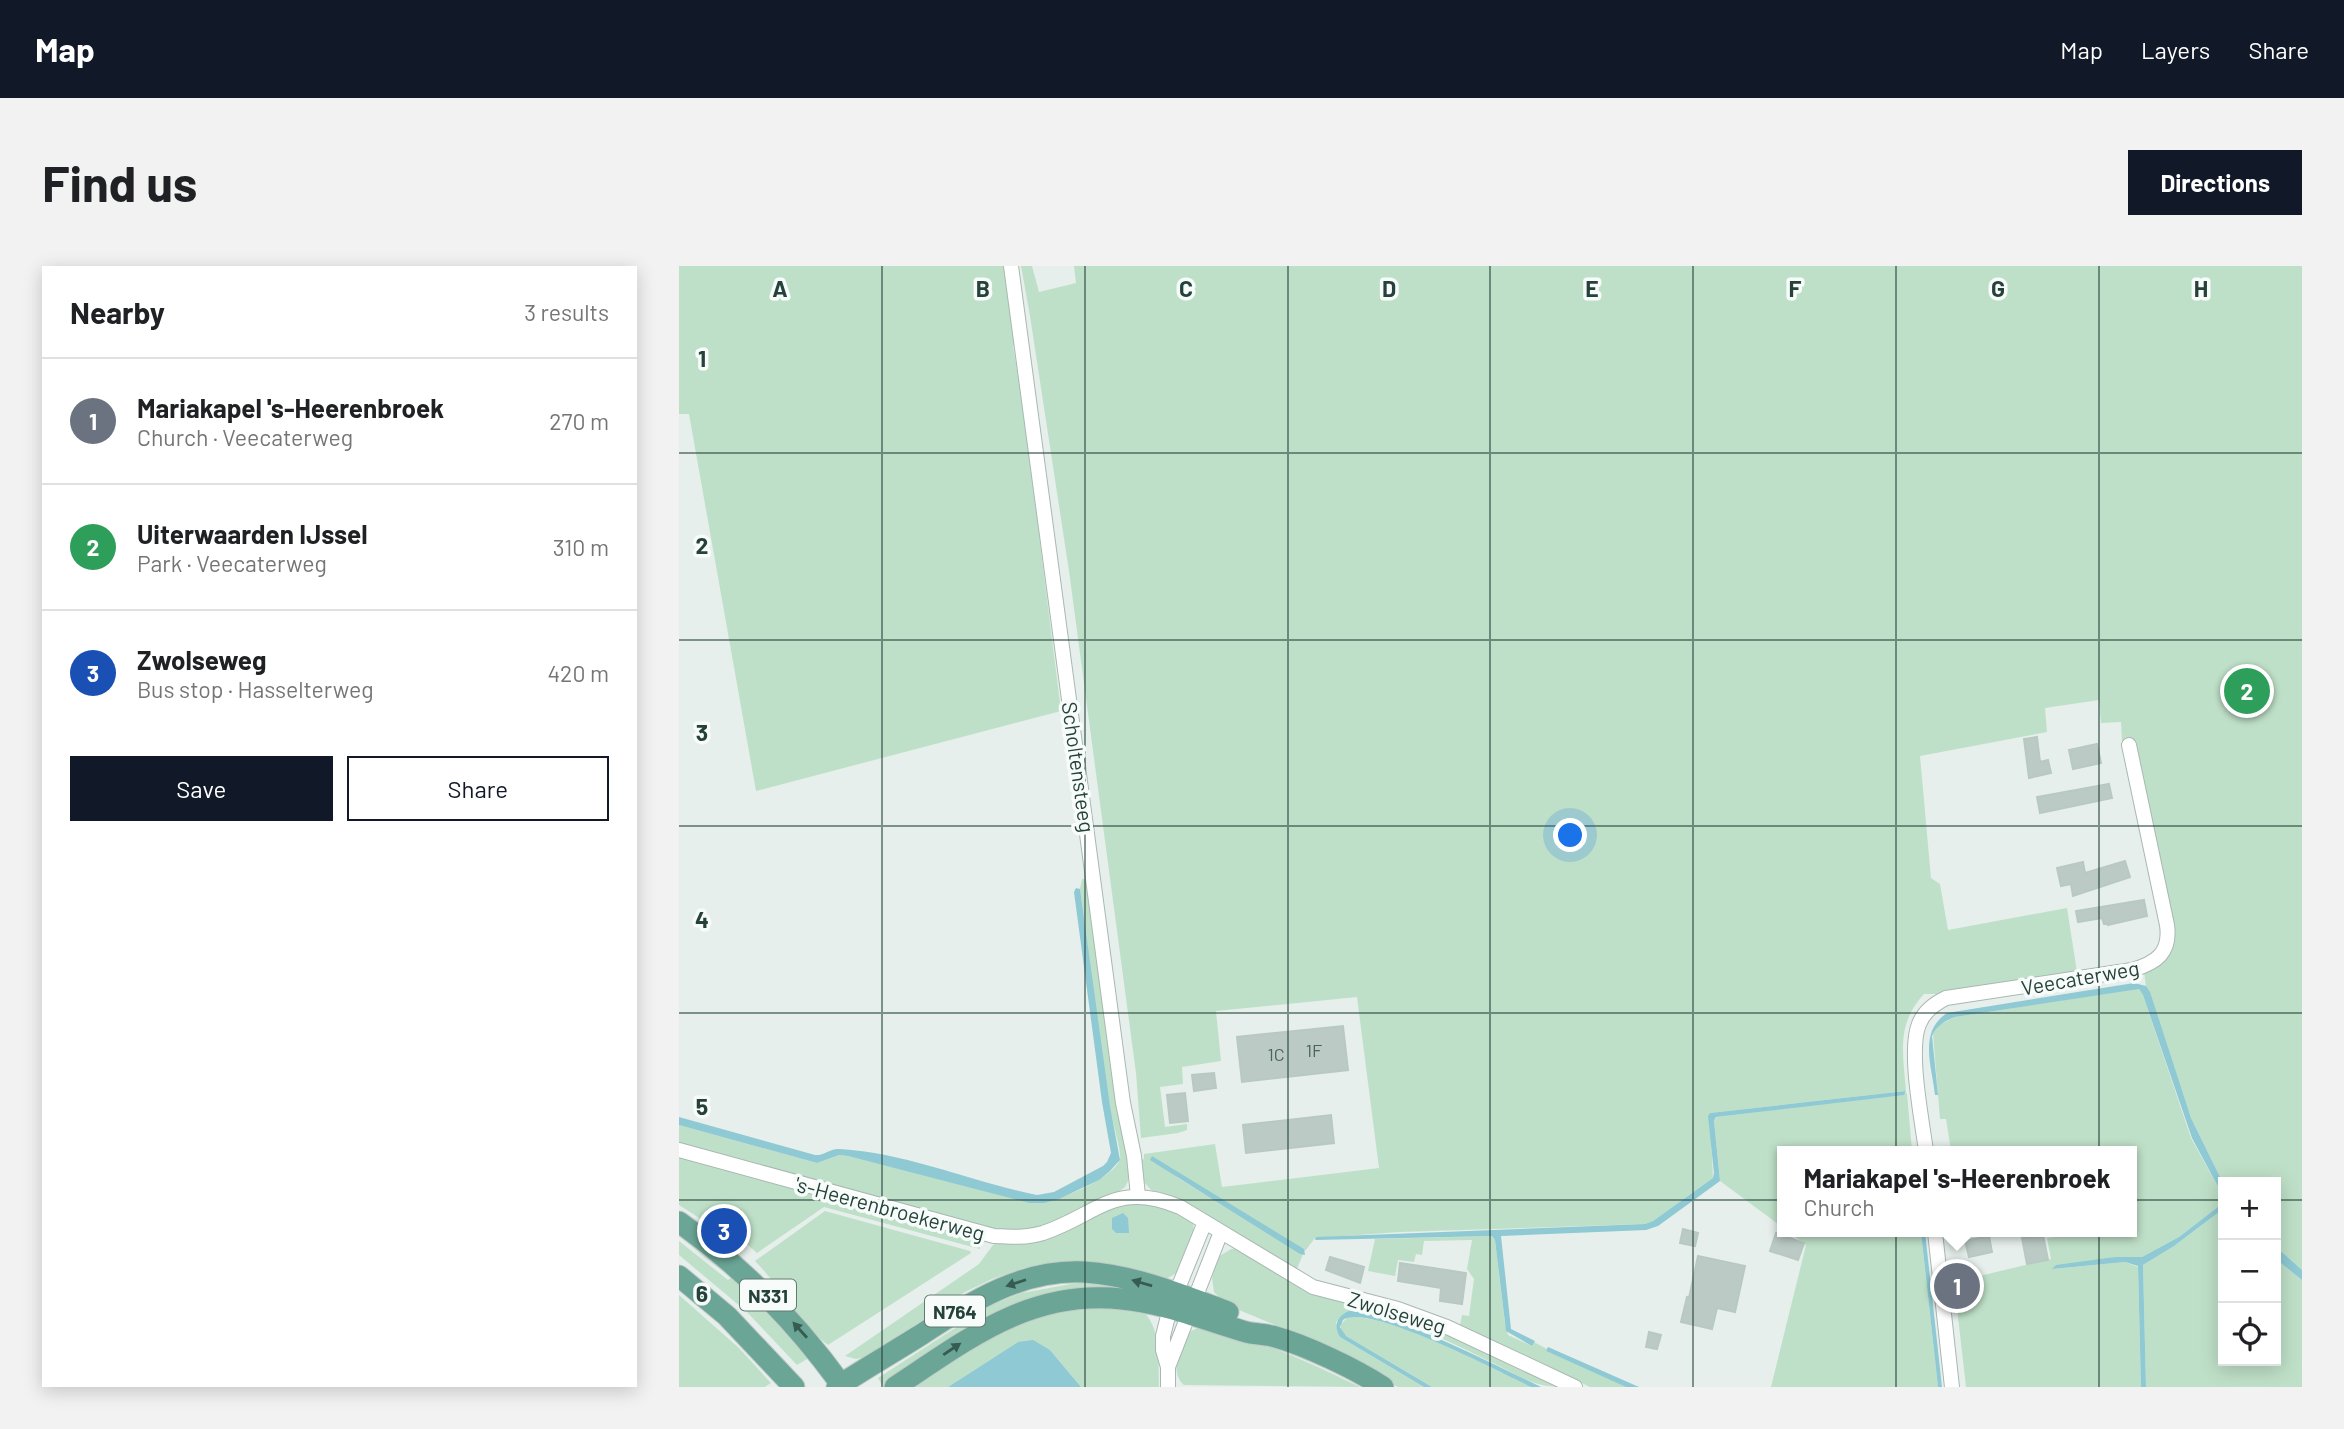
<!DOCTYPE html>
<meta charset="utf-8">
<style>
:root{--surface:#fff;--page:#f2f2f2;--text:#202124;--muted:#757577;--line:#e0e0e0;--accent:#111827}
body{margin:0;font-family:Barlow,sans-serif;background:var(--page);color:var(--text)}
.controls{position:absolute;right:21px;bottom:21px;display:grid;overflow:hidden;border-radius:0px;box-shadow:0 4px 18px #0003}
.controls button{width:63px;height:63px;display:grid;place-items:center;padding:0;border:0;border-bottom:2px solid var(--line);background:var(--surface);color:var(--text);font:35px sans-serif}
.you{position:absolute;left:892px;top:570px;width:24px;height:24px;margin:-18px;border:5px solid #fff;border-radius:50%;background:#1a73e8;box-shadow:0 0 0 10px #1a73e833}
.badge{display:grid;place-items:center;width:46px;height:46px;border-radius:50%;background:var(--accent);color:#fff;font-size:23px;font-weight:700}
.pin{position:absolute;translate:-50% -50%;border:4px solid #fff;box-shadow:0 2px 7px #0006}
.popup{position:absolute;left:1098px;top:880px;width:360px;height:91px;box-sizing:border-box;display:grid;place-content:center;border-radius:0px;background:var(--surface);filter:drop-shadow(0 2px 5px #0005);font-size:23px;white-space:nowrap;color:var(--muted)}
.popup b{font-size:26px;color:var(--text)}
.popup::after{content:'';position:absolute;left:50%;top:100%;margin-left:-14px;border:14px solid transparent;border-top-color:var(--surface)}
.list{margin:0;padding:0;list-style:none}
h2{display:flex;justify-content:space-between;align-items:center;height:91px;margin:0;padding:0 28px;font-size:30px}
h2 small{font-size:23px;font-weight:400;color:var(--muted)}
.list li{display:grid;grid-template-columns:46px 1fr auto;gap:21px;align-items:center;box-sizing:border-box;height:126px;padding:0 28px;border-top:2px solid var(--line)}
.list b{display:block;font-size:26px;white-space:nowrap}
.list p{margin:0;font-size:23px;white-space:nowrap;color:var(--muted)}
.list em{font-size:23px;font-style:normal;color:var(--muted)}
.actions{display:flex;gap:14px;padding:21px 28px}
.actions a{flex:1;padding:16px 0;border:2px solid var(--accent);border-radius:0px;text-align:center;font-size:24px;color:var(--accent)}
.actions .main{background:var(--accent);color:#fff}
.icon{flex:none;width:38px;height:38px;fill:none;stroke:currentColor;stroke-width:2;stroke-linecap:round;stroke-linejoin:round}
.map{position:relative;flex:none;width:1623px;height:1121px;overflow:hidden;border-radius:0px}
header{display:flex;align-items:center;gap:42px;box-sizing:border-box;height:98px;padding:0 35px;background:var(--accent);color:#fff}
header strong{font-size:33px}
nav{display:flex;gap:38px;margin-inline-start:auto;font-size:24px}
.intro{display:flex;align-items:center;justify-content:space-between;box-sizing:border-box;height:168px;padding:0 42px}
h1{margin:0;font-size:49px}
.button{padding:18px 32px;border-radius:0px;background:var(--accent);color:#fff;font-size:24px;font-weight:700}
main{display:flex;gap:42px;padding:0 42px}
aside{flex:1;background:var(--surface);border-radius:0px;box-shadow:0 4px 18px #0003}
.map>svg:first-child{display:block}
</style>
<header>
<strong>Map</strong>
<nav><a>Map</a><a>Layers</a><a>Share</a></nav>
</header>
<div class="intro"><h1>Find us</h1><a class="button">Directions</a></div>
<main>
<aside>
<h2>Nearby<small>3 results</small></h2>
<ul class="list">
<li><span class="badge" style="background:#6b7280">1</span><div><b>Mariakapel 's-Heerenbroek</b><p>Church · Veecaterweg</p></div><em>270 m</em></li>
<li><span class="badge" style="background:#2e9e5b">2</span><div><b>Uiterwaarden IJssel</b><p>Park · Veecaterweg</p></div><em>310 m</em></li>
<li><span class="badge" style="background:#1a4fb4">3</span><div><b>Zwolseweg</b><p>Bus stop · Hasselterweg</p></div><em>420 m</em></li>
</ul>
<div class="actions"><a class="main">Save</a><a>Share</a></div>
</aside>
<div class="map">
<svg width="1623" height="1121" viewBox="0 0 1623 1121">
<rect width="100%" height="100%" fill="#e6efeb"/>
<path fill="#bfe0c8" d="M0 0H328L339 78 334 80 344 140 382 445 77 525 10 148H0Z
M342 0H353L360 26 397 17 395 0H1623V1004L1597 981V916L1544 917 1512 852 1467 720 1465 706 1488 690 1452 475 1443 476 1442 456 1422 457 1420 434 1366 442 1368 466 1241 490 1252 612 1261 618 1269 664 1388 642 1398 706 1266 728H1245C1217 758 1224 787 1227 825L1031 847 1034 912 974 955 966 958 721 966 636 972 626 985 473 891 499 912 624 988 618 1003 614 1004 472 924 465 916 460 894 465 893V888L536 878 543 921 700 902 678 731 537 745 542 795 503 801 504 818 481 821 486 861 508 858V864L499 867 462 872 457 807 390 305 351 50Z
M403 613 410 614 451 911 446 921 438 927 416 934 368 959 342 965H320L0 878V859L138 897 160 889 169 890 358 937C376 937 436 912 441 893 443 886 432 851 431 841 419 769 411 695 401 623Z
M1456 723H1460L1464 729 1512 872 1544 930V937L1500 971 1463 991H1436L1373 1003 1446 996 1459 1001 1462 1121H1287L1275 1016 1372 993 1368 972 1408 966H1453V885H1423L1422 883 1397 885 1396 880 1362 885H1272L1267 853H1261L1254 768 1260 759 1276 751Z
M1228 827 1233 885H1103V961L1041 915 1035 855 1038 851Z
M0 890 295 971 300 976 301 983 145 941 78 987 45 958 39 964 0 939Z
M451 937C468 938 503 942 513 956 519 964 507 995 501 1003 497 1009 489 1012 482 1014L376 997 345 1002 313 1013 286 1026 189 1090 177 1093 166 1090 300 998 314 979 318 977Z
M1544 943V1095H1597V993L1623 1014V1121H1467L1464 999 1495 980Z
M146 945 291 985 292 987 149 1079C122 1059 101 1020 76 995Z
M0 964 25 983 133 1090 118 1099 68 1046 0 989V975L49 1014 52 1012 0 970Z
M1110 966H1242L1259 1121H1092L1127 979Z
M813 970 816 974 826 1058 829 1069 853 1080 855 1076 868 1083 867 1085 948 1121H911L781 1059 783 1049 790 1050 795 1013 788 1003 793 974 745 975 743 989 737 988 735 996 719 994 716 1010 689 1005 696 973Z
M552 983H561L688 1040 754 1061 882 1121C853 1121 837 1108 812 1096 776 1078 709 1045 670 1045L657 1056 661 1071 745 1121H719L613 1066 548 1039 535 1026 533 1012 539 991Z
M403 1016 471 1024 386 1031 210 1121H204L199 1112 310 1040 343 1027Z
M0 1029 60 1082 92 1117 86 1121H0Z
M399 1037 465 1046C483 1065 479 1096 480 1121H402L371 1084 339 1076 269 1121H228L297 1073Z
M670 1050C725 1054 802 1096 852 1121H753L667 1070 662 1065V1058Z
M524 1060C580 1073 630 1096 681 1121L505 1119C491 1107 499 1083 508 1069 512 1064 518 1062 524 1060Z"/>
<path fill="#8ec9d4" d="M397 622 401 623 431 840 441 894 430 906 420 914 380 933 365 937H351L169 890 160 889 138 897 0 859V851L136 889C145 890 151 882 161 883 229 887 292 916 358 929L375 926 424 900 428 896 432 887 423 836 395 626Z
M1455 717 1467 720 1471 726 1512 852 1544 917V930L1513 872 1464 729 1460 723 1276 751C1266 755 1258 759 1253 770L1259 829H1256C1253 800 1239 766 1268 747Z
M1227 825 1225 829 1037 851 1035 855 1041 915 979 960 967 964 822 970 832 1063 856 1075 853 1080 827 1065 816 974 813 970 636 974 637 971 966 958 974 955 1034 912 1035 907 1029 850 1031 847Z
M473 890 625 983 626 989 621 988 471 894Z
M1544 937V943L1495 980 1464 999 1467 1121H1462L1459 1000 1446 996 1373 1003 1377 999 1436 991H1463L1500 971Z
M444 947 449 952 450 967H437L433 963V952Z
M1242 966H1246L1263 1121H1259Z
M1597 981 1623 1004V1014L1597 993Z
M670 1045C689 1045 709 1053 728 1060 774 1077 818 1100 862 1121H852C823 1107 688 1036 664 1054L661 1061 667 1070 753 1121H745L661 1071C654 1060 658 1050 670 1045Z
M354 1074 371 1084 402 1121H269L339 1076Z
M869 1081 960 1121H947L867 1085Z"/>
<path fill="#bbcac4" stroke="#b8c9c2" stroke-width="2" d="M1358 471 1361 496 1369 494 1372 507 1350 512 1345 473Z
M1418 478 1422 497 1394 503 1390 484Z
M1430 518 1433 532 1361 547 1358 531Z
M1446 595 1451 611 1394 630 1392 618 1382 620 1378 602 1404 596 1406 607Z
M1465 634 1468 650 1429 659V658H1425L1423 652 1399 656 1397 645Z
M664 760 669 804 563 816 558 771Z
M535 807 537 822 515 825 513 809Z
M506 827 509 855 491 857 488 829Z
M652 849 655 877 567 887 564 859Z
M1004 963 1019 967 1016 980 1001 977Z
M1097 967 1125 977 1119 994 1091 985Z
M1364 969 1369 994 1348 998 1343 972Z
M1310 970 1313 986 1290 991 1286 975Z
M1019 990 1066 1000 1056 1046 1038 1042 1033 1063 1002 1056 1008 1031 1010 1032Z
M651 991 685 1001 681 1017 647 1004Z
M721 997 787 1007 783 1038 761 1035 762 1022 719 1015Z
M970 1066 982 1069 978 1083 967 1081Z"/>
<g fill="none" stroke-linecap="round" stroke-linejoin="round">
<g stroke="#a8b8b2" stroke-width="16">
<path id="minor" d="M332 0 444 837 455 890 459 930
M0 884 315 970C332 971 348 972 364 967 420 948 435 914 501 941L634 1021 719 1043 768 1061 896 1121
M1247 885C1243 854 1229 785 1240 758 1245 745 1255 738 1267 732L1453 704C1477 697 1492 687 1488 659L1450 479
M1256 966 1273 1121
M489 1101 542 966
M489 1121V1101L484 1084V1070L491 1042 526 956"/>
</g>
<g stroke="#c2cac8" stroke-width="23">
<path id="primary" d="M0 956C65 1002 118 1057 164 1121
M0 1010 48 1050 115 1121
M158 1121C185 1103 213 1087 240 1070 291 1037 341 1003 405 1006 455 1009 503 1029 549 1046
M216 1121C289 1073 351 1023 443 1033 486 1037 526 1054 567 1066 575 1068 584 1068 593 1070 626 1079 675 1102 704 1121"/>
</g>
<use href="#minor" stroke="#fff" stroke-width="14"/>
<use href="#primary" stroke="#6aa596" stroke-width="21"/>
</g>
<defs><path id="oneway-solid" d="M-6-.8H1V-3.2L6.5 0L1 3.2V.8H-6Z" transform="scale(1.75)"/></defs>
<g fill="#365b51">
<use href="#oneway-solid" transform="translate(337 1017) rotate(162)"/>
<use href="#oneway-solid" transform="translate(463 1017) rotate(-164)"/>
<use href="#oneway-solid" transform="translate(121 1064) rotate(-132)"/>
<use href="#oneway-solid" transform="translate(273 1083) rotate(-34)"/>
</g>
<path fill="none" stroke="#24423a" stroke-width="2" stroke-opacity="0.55" d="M203 0V1121M406 0V1121M609 0V1121M811 0V1121M1014 0V1121M1217 0V1121M1420 0V1121M0 187H1623M0 374H1623M0 560H1623M0 747H1623M0 934H1544M1597 934H1623"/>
<g text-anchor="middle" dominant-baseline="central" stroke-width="7" stroke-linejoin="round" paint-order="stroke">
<g font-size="18" fill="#4a645c">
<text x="635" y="784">1F</text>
<text x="597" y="788">1C</text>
</g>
<g fill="#f7fbf9" stroke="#637a73" stroke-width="2">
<rect x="61" y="1013.5" width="56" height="31" rx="5"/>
<rect x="246" y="1029.5" width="60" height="31" rx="5"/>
</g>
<g font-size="19" font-weight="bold" fill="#24423a">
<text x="89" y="1029">N331</text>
<text x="276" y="1045">N764</text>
</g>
<g font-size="21" fill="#24423a" stroke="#f7fbf9">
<text transform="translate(400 501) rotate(82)">Scholtensteeg</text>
<text transform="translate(1401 711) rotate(-10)">Veecaterweg</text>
<text transform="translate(211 942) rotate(15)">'s-Heerenbroekerweg</text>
<text transform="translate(718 1046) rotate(17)">Zwolseweg</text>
</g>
</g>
<g font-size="23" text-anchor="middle" font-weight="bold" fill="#24423a" stroke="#f7fbf9" stroke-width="7" stroke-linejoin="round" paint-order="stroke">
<text x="101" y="31">A</text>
<text x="304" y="31">B</text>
<text x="507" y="31">C</text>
<text x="710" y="31">D</text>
<text x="913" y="31">E</text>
<text x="1116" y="31">F</text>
<text x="1319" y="31">G</text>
<text x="1522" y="31">H</text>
<text x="23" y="101">1</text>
<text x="23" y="288">2</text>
<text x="23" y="475">3</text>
<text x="23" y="662">4</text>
<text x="23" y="849">5</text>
<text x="23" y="1036">6</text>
</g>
</svg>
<div class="controls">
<button>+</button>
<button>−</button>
<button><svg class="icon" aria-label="locate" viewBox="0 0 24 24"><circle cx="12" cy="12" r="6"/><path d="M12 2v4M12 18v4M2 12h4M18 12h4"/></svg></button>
</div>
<div class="you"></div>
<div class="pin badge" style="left:1278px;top:1020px;background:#6b7280">1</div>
<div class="popup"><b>Mariakapel 's-Heerenbroek</b>Church</div>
<div class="pin badge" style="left:1568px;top:425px;background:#2e9e5b">2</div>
<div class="pin badge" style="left:45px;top:965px;background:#1a4fb4">3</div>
</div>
</main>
